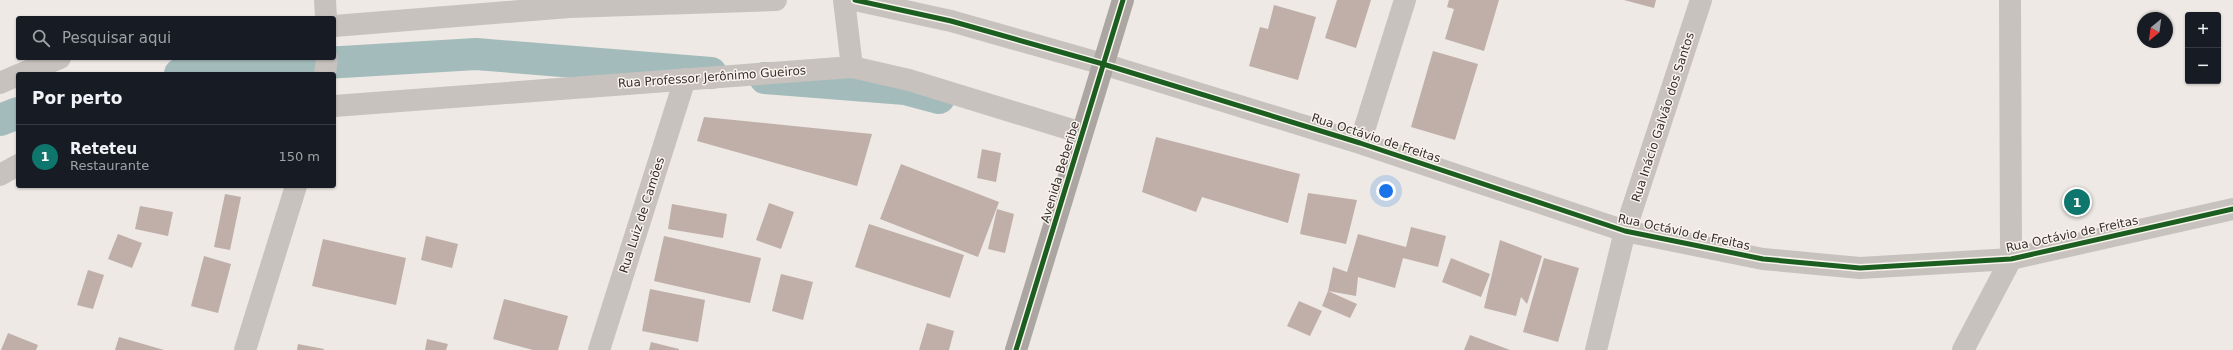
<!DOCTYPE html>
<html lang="pt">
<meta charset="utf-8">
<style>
:root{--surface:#171b24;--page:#20242c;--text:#f1f3f6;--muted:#9ea1a6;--line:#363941;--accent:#0f766e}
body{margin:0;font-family:"DejaVu Sans",sans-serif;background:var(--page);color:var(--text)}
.controls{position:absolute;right:12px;top:12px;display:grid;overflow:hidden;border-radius:4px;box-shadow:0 1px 3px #0004}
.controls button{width:36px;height:36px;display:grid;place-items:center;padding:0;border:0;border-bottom:1px solid var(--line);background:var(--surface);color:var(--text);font:20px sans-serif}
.compass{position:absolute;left:2137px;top:12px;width:36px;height:36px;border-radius:50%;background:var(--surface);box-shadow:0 1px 3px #0004;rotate:209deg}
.you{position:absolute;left:1386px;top:191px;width:14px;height:14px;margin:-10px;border:3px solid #fff;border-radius:50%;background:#1a73e8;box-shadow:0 0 0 6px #1a73e833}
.badge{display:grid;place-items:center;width:26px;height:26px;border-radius:50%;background:var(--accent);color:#fff;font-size:13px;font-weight:700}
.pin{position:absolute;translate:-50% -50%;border:2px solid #fff;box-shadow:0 1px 4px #0006}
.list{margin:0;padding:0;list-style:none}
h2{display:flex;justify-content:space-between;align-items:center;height:52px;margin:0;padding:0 16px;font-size:17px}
h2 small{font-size:13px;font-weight:400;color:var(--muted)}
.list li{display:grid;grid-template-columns:26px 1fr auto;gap:12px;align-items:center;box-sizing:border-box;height:64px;padding:0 16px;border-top:1px solid var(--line)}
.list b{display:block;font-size:15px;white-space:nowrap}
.list p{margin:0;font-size:13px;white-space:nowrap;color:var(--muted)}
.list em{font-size:13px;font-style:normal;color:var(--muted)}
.icon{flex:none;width:22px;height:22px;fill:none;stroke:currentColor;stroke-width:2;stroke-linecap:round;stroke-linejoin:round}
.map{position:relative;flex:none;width:2233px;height:350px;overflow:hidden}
.search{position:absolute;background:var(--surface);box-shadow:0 1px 3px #0004;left:16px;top:16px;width:320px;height:44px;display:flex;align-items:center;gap:10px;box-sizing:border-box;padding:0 14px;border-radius:4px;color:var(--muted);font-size:15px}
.panel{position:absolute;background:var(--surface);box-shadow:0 1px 3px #0004;left:16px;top:72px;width:320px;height:116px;border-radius:4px}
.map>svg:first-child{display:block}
</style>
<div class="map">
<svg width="2233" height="350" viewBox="0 0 2233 350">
<rect width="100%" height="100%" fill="#eee9e4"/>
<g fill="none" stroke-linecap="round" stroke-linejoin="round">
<path stroke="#a3bcbb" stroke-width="32" d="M180 74 325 63 476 54 711 73
M765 78 905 89 939 98
M0 120 18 113"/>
</g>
<path fill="#bfafa8" d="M1337 0H1371L1356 48 1325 38Z
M1449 0H1499L1484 51 1445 39 1454 9 1447 7Z
M1624 0H1656L1654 8Z
M1274 5 1316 17 1298 80 1249 66 1260 27 1268 29Z
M1433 51 1478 64 1455 140 1411 127Z
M704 117 872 134 857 186 697 141Z
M1156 137 1300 174 1288 223 1202 197 1196 212 1142 192Z
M982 149 1001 153 996 182 977 178Z
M901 164 999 202 978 257 880 219Z
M1308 193 1357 200 1346 244 1300 234Z
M225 194 241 197 230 250 214 247Z
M769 203 794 212 781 249 756 240Z
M672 204 727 214 723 238 668 229Z
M140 206 173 212 168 236 135 229Z
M997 209 1014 214 1005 253 988 249Z
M869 224 964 255 950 298 855 267Z
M1411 227 1446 236 1438 267 1403 258 1395 288 1358 277 1356 296 1328 291 1333 267 1347 272 1358 234 1406 247Z
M118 234 142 243 132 268 108 259Z
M426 236 458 244 452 268 421 260Z
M664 236 761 258 750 303 654 281Z
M323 239 406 258 396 305 312 286Z
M1500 240 1542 256 1527 304 1521 297 1516 316 1484 308Z
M204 256 231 264 218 313 191 306Z
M1451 258 1490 274 1481 297 1442 282Z
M1544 258 1579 268 1558 342 1523 332Z
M88 270 104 275 93 309 77 305Z
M781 274 813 282 803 320 772 311Z
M650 289 705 300 698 342 642 331Z
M1328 291 1357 304 1350 318 1322 306Z
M504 299 568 316 558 350H533L493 339Z
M1299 301 1322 311 1310 336 1287 326Z
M927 323 954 331 949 350H919Z
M8 333 38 345 36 350H1Z
M1470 335 1510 350H1464Z
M119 337 164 350H115Z
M427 339 448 344 446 350H425Z
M651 342 679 349V350H649Z
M298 344 324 349V350H297Z"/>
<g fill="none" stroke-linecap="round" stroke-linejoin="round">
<path stroke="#c7c2bd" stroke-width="22" d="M325 0 326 18
M844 0 852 67
M855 0 951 21 1103 64 1360 143 1625 231 1763 259 1860 268 2011 259 2233 209
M334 26 569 7 776 0
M21 74 60 58
M325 74 327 58
M0 83 18 75
M1360 143 1405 0
M245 350 296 186
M599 350 685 79
M1596 350 1625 231 1701 0
M1963 350 2011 259 2010 0"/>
<path stroke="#c7c2bd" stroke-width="22" d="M334 106 852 67 909 80 1082 133
M0 175 18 165"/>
<path stroke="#aca6a2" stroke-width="22" d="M1016 350 1123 0"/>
<g stroke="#f9f4ed" stroke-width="8">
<path id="cycleway" d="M855 0 951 21 1103 64 1360 143 1625 231 1763 259 1860 268 2011 259 2233 209
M1016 350 1123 0"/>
</g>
<use href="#cycleway" stroke="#1b5e20" stroke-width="5"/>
</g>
<g text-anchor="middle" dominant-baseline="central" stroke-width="3" stroke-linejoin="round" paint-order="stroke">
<g font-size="12" fill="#372f2c" stroke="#f9f4ed">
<text transform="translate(712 77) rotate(-4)">Rua Professor Jerônimo Gueiros</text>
<text transform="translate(1663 117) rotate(-72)">Rua Inácio Galvão dos Santos</text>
<text transform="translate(1376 138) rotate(18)">Rua Octávio de Freitas</text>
<text transform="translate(1060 172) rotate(-73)">Avenida Beberibe</text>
<text transform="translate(642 215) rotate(-72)">Rua Luiz de Camões</text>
<text transform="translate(1684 232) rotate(12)">Rua Octávio de Freitas</text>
<text transform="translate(2072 234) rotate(-12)">Rua Octávio de Freitas</text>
</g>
</g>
</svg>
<div class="controls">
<button>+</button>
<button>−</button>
</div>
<svg class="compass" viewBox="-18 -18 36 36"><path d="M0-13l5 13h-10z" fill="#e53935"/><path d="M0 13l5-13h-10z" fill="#9ea1a6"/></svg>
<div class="you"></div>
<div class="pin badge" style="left:2077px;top:202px">1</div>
<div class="search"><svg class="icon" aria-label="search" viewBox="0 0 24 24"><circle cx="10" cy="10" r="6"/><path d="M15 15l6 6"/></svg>Pesquisar aqui</div>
<section class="panel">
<h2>Por perto<small></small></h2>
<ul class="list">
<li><span class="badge">1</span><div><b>Reteteu</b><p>Restaurante</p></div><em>150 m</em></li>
</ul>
</section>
</div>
